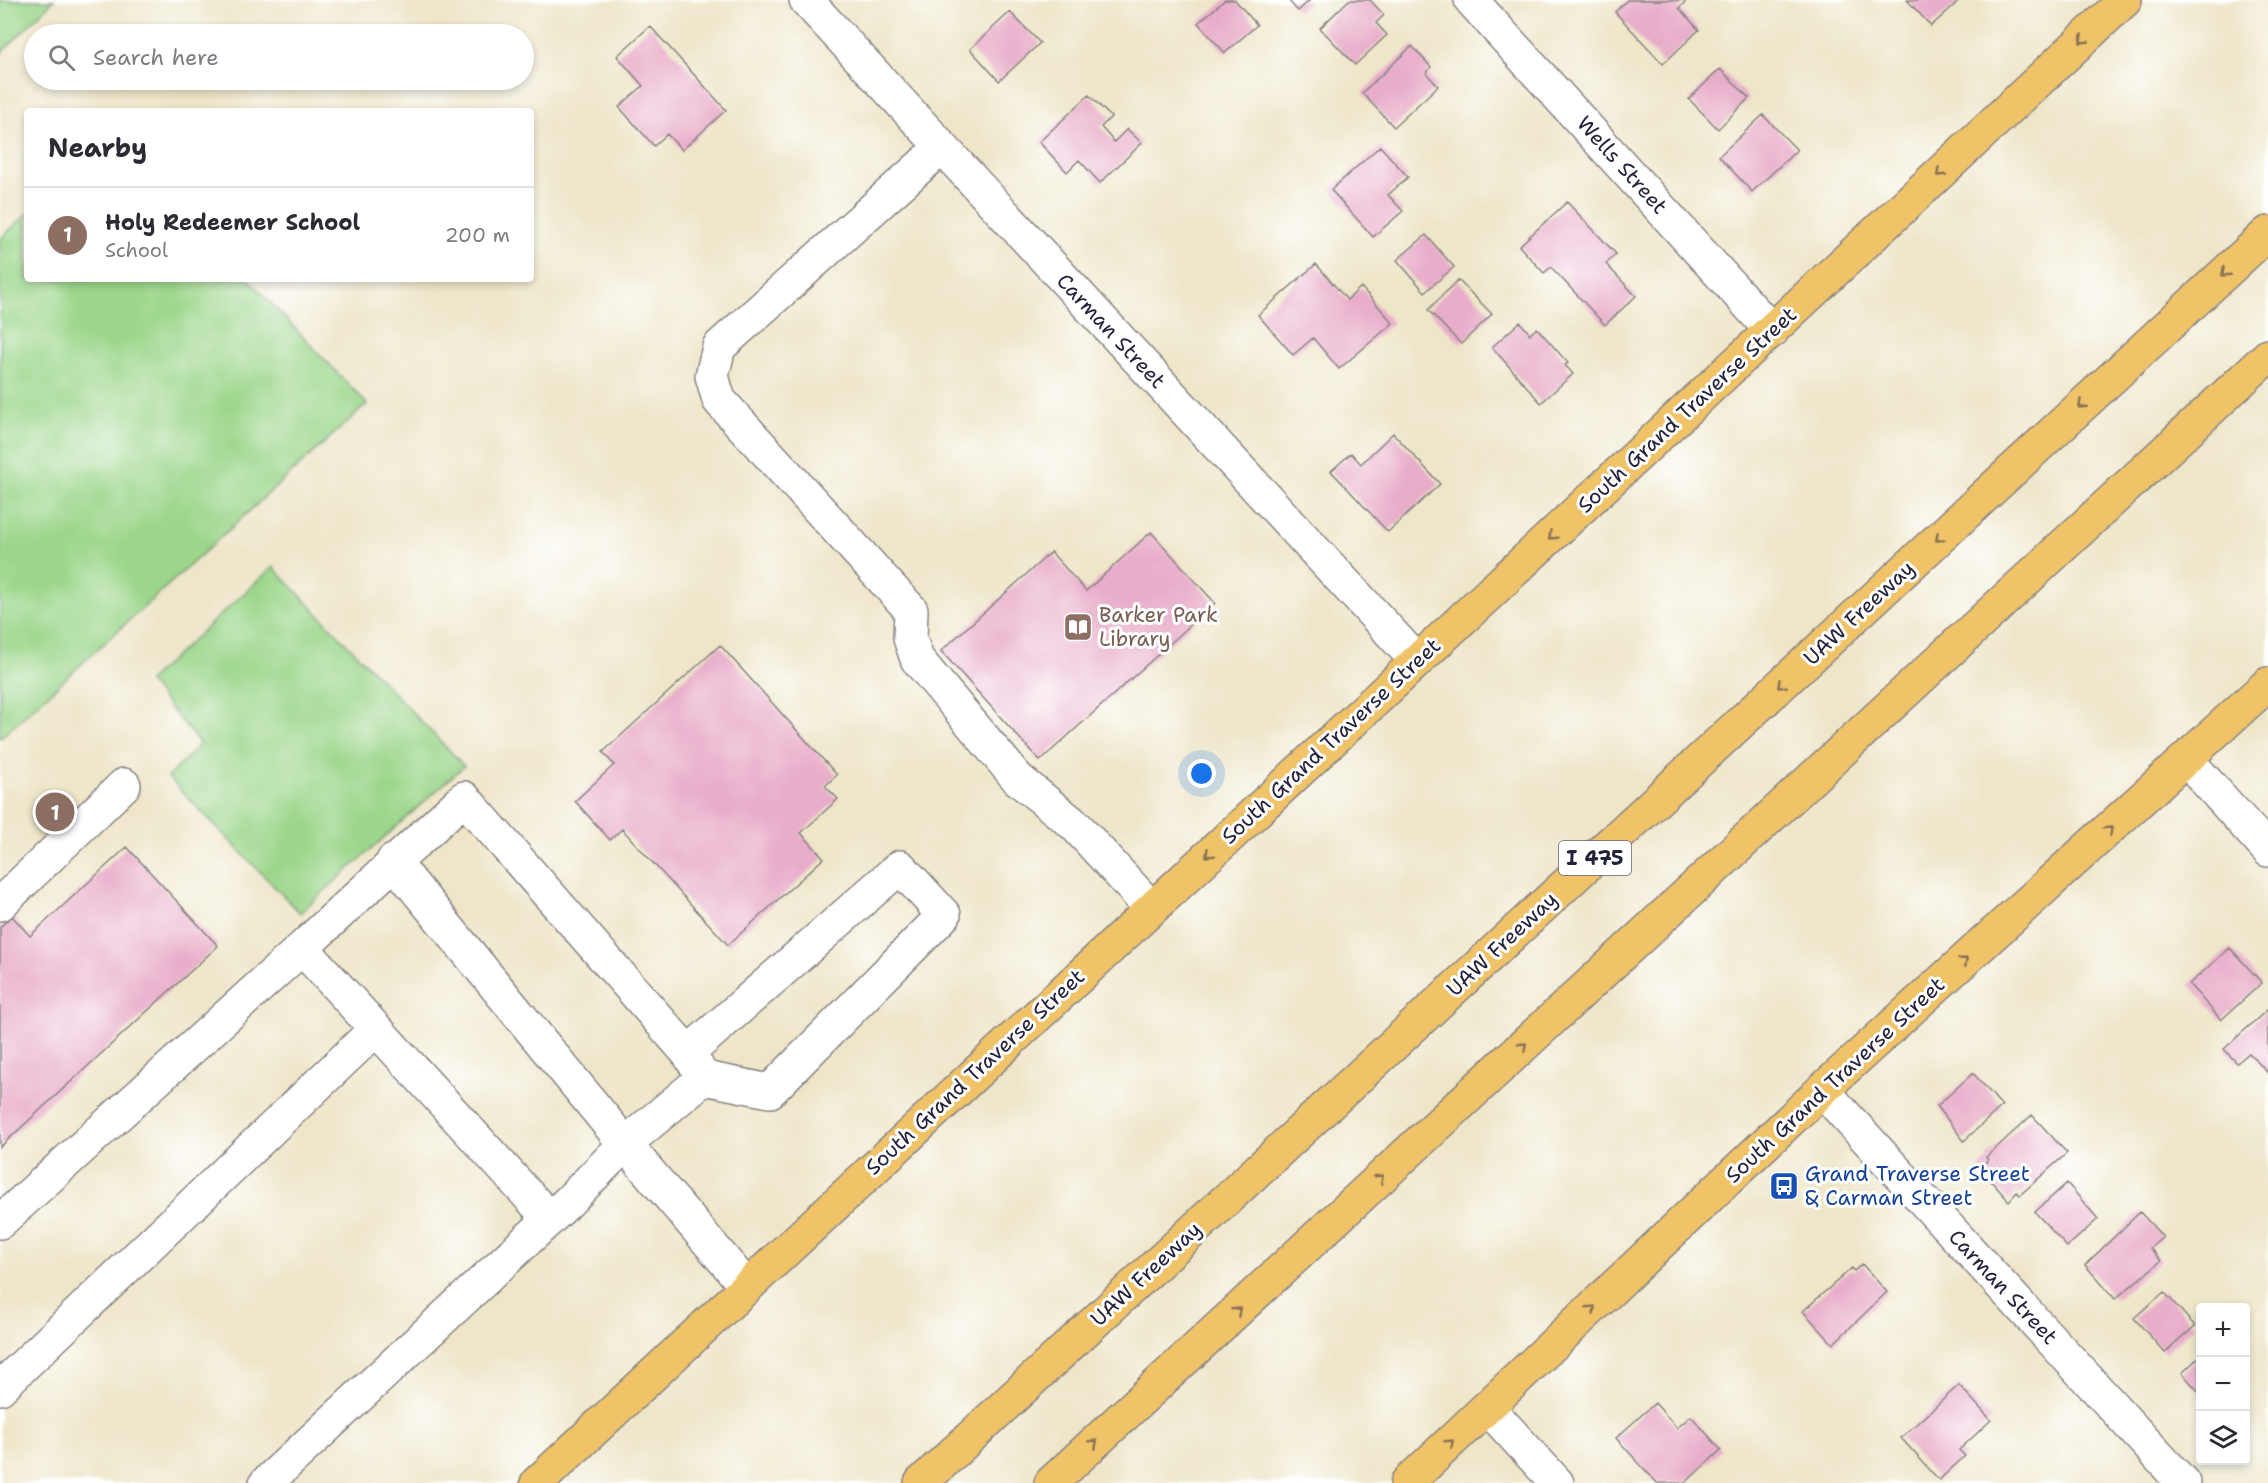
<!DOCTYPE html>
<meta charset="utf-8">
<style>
:root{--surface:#fff;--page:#f7f7f7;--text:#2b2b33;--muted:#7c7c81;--line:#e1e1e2;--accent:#1f6fb2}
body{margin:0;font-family:"Shantell Sans",sans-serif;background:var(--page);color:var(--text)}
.controls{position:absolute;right:18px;bottom:18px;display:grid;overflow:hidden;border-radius:6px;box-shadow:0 3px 9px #0003}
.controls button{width:54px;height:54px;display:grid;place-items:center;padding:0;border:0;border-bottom:2px solid var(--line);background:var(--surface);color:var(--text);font:30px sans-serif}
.you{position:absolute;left:1202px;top:774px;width:21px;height:21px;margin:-15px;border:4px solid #fff;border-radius:50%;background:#1a73e8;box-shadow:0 0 0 9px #1a73e833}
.badge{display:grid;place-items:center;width:39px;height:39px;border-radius:50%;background:var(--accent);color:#fff;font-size:20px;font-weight:700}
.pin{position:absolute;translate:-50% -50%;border:3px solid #fff;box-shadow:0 2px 6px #0006}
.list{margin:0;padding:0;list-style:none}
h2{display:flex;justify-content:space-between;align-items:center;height:78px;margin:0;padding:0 24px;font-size:26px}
h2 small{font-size:20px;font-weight:400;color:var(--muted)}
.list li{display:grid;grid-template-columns:39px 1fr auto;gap:18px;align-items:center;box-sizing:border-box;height:96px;padding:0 24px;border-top:2px solid var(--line)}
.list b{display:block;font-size:22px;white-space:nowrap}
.list p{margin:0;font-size:20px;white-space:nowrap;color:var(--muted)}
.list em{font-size:20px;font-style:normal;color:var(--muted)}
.icon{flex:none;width:33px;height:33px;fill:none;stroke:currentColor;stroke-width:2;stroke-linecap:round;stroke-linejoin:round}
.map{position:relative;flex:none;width:2268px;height:1483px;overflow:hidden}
.search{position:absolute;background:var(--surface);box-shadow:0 3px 9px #0003;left:24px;top:24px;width:510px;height:66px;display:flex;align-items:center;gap:15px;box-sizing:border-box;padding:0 21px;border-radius:33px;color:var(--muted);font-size:22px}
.panel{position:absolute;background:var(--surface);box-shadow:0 3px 9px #0003;left:24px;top:108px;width:510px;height:174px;border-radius:6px}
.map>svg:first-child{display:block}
</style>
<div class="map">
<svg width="2268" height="1483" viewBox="0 0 2268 1483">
<rect width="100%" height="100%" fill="#fff"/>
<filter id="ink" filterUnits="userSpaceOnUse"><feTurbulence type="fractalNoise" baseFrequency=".0167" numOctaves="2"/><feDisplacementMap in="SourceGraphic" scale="12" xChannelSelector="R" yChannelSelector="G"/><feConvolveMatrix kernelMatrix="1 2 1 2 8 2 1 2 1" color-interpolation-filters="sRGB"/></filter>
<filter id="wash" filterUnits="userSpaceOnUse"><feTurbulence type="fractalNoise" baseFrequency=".008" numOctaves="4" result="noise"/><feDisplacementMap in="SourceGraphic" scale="24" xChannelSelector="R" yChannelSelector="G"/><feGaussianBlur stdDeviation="1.35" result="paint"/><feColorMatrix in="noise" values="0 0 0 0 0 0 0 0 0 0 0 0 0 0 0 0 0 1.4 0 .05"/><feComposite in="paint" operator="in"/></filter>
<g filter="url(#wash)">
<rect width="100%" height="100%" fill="#eee6c9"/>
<path fill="#9bd68a" stroke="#5e7c62" stroke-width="1.5" d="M0 0H54L0 54Z
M27 214V279H248L367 404 0 738V239Z
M273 567 464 766 300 913 168 777 200 744 148 681Z"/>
<g id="blocks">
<path fill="#e8adc9" d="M1225 0H1235L1257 25 1225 53 1198 23Z
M1288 0H1310L1298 11Z
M1349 0H1370L1384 15 1376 23 1387 35 1355 65 1320 28Z
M1627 0H1687L1679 8 1699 30 1663 64 1615 12Z
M1907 0H1960L1931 26Z
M1010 12 1040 43 999 81 970 49Z
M650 26 726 110 682 150 667 134 654 146 619 107 643 86 617 56Z
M1412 46 1431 67 1426 73 1438 86 1394 127 1362 93Z
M1720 69 1749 98 1718 129 1689 99Z
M1089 95 1111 117 1101 127 1114 142 1127 129 1142 143 1100 183 1079 160 1067 172 1039 142Z
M1763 115 1797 150 1752 192 1719 156Z
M1380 146 1408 177 1388 195 1403 211 1373 237 1331 190Z
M1567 202 1616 254 1606 264 1636 296 1605 325 1551 267 1544 273 1519 246Z
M1426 235 1454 267 1425 292 1397 260Z
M1316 264 1347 300 1361 287 1393 323 1339 369 1313 338 1293 355 1258 315Z
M1458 280 1492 314 1461 344 1428 310Z
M1520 322 1530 334 1537 328 1568 363 1565 365 1573 374 1541 403 1492 347Z
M1393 433 1440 484 1388 532 1331 471 1351 453 1361 464Z
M1151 532 1215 603 1040 761 941 651 1051 552 1086 591Z
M720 645 837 775 825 786 838 799 801 833 824 858 728 945 622 829 610 840 575 801 614 765 603 752Z
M127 847 218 946 0 1147V927L12 916 30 936Z
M2230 948 2262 983 2221 1020 2189 984Z
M2268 1009V1073L2249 1053 2237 1063 2224 1049Z
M1973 1073 2002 1106 1964 1141 1937 1106Z
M2032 1115 2067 1153 2020 1195 2017 1192 2009 1201 1979 1168 1988 1160 1986 1157Z
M2067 1183 2098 1219 2067 1247 2035 1212Z
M2140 1212 2163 1237 2150 1248 2161 1261 2115 1299 2085 1265Z
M1862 1264 1887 1292 1833 1344 1803 1311 1852 1268 1854 1271Z
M2164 1292 2195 1326 2165 1353 2134 1318Z
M2200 1356V1393L2182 1373Z
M1959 1385 1991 1420 1959 1450 1965 1456 1939 1480 1901 1438Z
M1655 1403 1677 1428 1691 1416 1721 1450 1685 1483H1657L1616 1438Z"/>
</g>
</g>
<g filter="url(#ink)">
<use href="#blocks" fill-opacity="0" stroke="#888482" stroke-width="1.5"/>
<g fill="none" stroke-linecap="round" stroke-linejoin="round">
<g stroke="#888482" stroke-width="36">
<path id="minor" d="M806 0 1417 661
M1471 0 1772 331
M941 148 719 347 712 376 719 400 911 610 910 638 917 659 1018 779 1076 826 1151 908
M2186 759 2268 850
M393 861 625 1144 704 1078 688 1053 464 798 302 948 550 1219
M0 904 124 785
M688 1053 900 867 944 915 770 1091 704 1078
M1822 1090 2183 1483
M0 1222 302 948
M0 1388 376 1029
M1488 1408 1557 1483
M266 1483 568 1202 625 1144 746 1286"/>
</g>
<g stroke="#888482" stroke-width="36">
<path id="major" d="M537 1483 2125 0
M1407 1483 1822 1090 2268 684"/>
</g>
<g stroke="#888482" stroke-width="36">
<path id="highway" d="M921 1483 2268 233
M1051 1483 2268 356"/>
</g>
<use href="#minor" stroke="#fff" stroke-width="33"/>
<use href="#major" stroke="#f0c369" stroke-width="33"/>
<use href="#highway" stroke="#f0c369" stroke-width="33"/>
</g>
<defs><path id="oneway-chevron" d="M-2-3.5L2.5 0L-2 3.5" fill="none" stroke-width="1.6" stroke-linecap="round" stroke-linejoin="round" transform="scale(1.5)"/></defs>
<g stroke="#897252">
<use href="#oneway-chevron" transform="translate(2083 40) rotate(137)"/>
<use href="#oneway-chevron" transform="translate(1940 173) rotate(137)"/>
<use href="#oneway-chevron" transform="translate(2225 273) rotate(137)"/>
<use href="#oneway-chevron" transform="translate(2082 405) rotate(137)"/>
<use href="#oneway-chevron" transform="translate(1552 536) rotate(137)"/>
<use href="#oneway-chevron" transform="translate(1939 538) rotate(137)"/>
<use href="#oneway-chevron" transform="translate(1781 685) rotate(137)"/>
<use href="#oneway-chevron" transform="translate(2109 830) rotate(-42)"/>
<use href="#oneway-chevron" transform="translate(1209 854) rotate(137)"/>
<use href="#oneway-chevron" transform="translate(1964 961) rotate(-42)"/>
<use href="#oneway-chevron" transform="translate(1523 1046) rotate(-43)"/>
<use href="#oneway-chevron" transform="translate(1380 1178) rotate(-43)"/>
<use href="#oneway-chevron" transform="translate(1592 1309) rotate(-44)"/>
<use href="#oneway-chevron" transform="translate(1237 1311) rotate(-43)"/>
<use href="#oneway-chevron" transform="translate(1094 1443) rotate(-43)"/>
<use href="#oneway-chevron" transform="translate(1450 1443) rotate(-43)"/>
</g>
</g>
<defs>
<g id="library-square" transform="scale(1.5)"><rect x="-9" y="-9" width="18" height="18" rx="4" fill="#8d6e63" stroke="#fff"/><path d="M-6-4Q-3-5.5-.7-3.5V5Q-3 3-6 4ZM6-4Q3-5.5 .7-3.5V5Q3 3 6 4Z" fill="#fff"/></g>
<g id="bus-square" transform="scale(1.5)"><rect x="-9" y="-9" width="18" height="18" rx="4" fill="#1a4fb4" stroke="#fff"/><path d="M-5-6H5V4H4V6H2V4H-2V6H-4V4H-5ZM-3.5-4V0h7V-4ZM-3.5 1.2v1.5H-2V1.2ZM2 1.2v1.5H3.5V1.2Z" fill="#fff"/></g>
</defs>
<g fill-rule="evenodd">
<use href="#library-square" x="1078" y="627"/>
<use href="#bus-square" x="1784" y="1186"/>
</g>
<g text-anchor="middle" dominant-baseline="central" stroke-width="6" stroke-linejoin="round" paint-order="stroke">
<rect fill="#fff" stroke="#646476" stroke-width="1.5" x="1559" y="841" width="72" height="34" rx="4.5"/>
<g font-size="20" font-weight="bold" fill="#22223b">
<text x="1595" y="858">I 475</text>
</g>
<g font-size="21" fill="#22223b" stroke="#fff">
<text transform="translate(1622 165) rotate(48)">Wells Street</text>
<text transform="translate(1111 331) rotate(47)">Carman Street</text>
<text transform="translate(1687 410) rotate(-43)">South Grand Traverse Street</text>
<text transform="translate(1859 613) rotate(-43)">UAW Freeway</text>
<text transform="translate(1331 741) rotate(-43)">South Grand Traverse Street</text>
<text transform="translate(1502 944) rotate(-43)">UAW Freeway</text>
<text transform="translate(975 1072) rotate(-43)">South Grand Traverse Street</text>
<text transform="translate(1835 1080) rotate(-43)">South Grand Traverse Street</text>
<text transform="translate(1146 1274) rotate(-43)">UAW Freeway</text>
<text transform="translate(2003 1287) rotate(47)">Carman Street</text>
</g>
<g font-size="21" fill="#785e54" stroke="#fff" text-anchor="start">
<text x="1099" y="615">Barker Park<tspan x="1099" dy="24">Library</tspan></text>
</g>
<g font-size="21" fill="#164399" stroke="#fff" text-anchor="start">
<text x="1805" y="1174">Grand Traverse Street<tspan x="1805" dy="24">&amp; Carman Street</tspan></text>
</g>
</g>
</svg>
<div class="controls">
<button>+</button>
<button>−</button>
<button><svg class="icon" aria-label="layers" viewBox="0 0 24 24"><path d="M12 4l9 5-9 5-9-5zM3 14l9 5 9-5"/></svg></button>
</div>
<div class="you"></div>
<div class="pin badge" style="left:55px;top:812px;background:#8d6e63">1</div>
<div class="search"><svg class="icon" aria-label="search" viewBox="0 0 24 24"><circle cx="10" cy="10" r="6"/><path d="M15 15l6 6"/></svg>Search here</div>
<section class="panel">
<h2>Nearby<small></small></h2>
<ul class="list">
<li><span class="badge" style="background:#8d6e63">1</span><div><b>Holy Redeemer School</b><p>School</p></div><em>200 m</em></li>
</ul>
</section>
</div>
